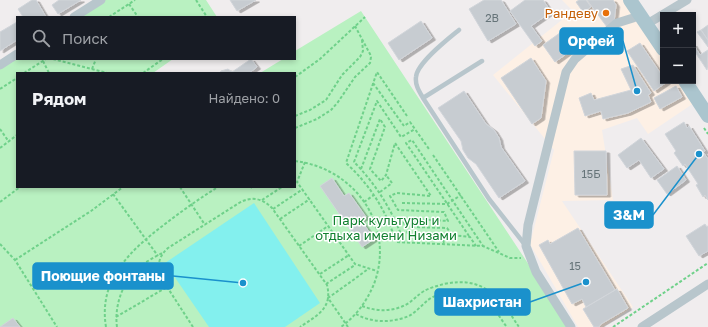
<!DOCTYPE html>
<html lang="ru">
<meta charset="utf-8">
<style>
:root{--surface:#171b24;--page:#20242c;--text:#f1f3f6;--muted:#9ea1a6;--line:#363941}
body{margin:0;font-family:"Golos Text",sans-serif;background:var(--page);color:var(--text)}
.controls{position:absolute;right:12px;top:12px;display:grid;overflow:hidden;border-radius:0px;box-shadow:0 2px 6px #0003}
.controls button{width:36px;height:36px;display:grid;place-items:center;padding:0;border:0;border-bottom:1px solid var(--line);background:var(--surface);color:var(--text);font:20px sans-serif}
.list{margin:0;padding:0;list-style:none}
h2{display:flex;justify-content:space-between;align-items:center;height:52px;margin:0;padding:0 16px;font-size:17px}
h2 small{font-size:13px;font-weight:400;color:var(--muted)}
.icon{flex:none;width:22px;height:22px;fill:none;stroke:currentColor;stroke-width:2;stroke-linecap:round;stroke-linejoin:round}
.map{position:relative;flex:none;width:708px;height:327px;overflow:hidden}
.search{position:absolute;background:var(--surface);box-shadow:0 2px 6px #0003;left:16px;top:16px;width:280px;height:44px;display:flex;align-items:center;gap:10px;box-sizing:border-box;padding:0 14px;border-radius:0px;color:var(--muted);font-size:15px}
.panel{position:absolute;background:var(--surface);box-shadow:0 2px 6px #0003;left:16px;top:72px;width:280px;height:116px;border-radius:0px}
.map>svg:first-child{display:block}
</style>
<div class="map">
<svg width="708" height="327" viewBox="0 0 708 327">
<defs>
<filter id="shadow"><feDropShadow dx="3.5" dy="2" stdDeviation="0" flood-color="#0004"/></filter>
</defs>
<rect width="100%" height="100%" fill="#f0edee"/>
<path fill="#fdf0e5" d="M562 0H627L663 55V81H680L694 103 648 134 637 118 602 130 613 200 562 201 633 307 603 327H578L530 244 554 150 493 75 573 11Z"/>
<path fill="#b9f1c1" d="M102 0H206L217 17H75Z
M361 11 570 327H0V65L17 59H173L153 73H17V187H295V73H260L283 59H295V51Z"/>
<path fill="#83f0ee" d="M254 203 320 303 285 327H209L165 263Z"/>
<path fill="#c7ccd1" stroke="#d1d5da" filter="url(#shadow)" d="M32 0H36L46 17H23L18 9Z
M59 0H81L58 14 52 5Z
M230 0H256L237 11Z
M484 0H501L516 24 488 41 469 9Z
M525 0H543L551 12 531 26 542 41 535 46 510 11Z
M579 0H586L591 7 583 12 576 2Z
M587 0H613L616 5 614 22 607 27Z
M421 21 432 38 399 60 388 43Z
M17 22V40L0 51V32Z
M708 25V40L701 30Z
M564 30 576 47 555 62 543 45Z
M701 30 708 40V47L697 32Z
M640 43 663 77V81L667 82 654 91 627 51Z
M693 44 700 55 708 50 707 70 693 49Z
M531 58 546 81 541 118 532 124 501 78Z
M251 59 257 67 249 73H219L221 71 228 69 232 72Z
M633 65 651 93 648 95 651 102 628 113 603 119 601 111 585 116 579 98 591 93 594 100 631 90 621 69Z
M676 86 682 97 660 109 654 98Z
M464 91 486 124 494 130 499 138 501 147 525 181 499 198 476 164 468 158 463 150 461 141 438 108Z
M684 122 687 128 689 126 705 151 703 152 708 159V200L705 195 703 197 696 185 698 184 685 164 683 166 674 153 676 151 665 134Z
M641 138 664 169 651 178 639 160 627 168 618 155Z
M574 151H606L607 195H575Z
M677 166 686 180 667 194 657 180Z
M332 178 344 196 349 193 366 217 361 220 374 239 362 247 320 186Z
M705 224 707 227 708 226V251L699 256 686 236Z
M578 228 615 290 586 307 582 299 572 304 539 245 548 240 550 244Z
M617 289 628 308 601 324 599 327H594L583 309Z
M13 318 20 327H0Z"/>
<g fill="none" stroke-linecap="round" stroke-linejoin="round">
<path stroke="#6fd18a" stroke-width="2" stroke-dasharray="3 2" stroke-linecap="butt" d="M196 0 207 17
M129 4 138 17
M109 17 135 0
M53 59 107 73
M43 61 49 73
M92 69 96 59
M24 73 46 59
M143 73 163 59
M295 77 320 59 365 17
M373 83 404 126 410 122 429 149
M0 89 17 78
M295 116 310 110 326 100 342 75 360 57 363 51 362 40
M407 116 377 72 346 163C370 185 386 210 396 242L483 246 510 258H521
M295 128 317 119 331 110 338 102 355 77 370 63 371 57 370 54 355 26
M704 128 708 134
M0 129 9 142
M0 148 17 135
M433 155 499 252
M295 161C354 168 396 225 374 284 367 301 356 316 341 327
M305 162 297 182 355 264 377 271
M361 169 380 119 385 127 370 169 381 181 386 175 395 143 431 196 397 193 390 196 398 210 444 212 448 221 412 219 414 227 447 228 452 235 470 237 476 246
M180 187 205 225
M251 187 252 188
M380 192 392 183 386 175
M113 194 158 256
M262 200 282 187
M0 202 20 187
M364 202 374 195
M402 203 447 204 461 195
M273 209 303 189
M402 217 408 234 440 236 445 244
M280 219 310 199
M469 236 406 143 412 140 483 246
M404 242C393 212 377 185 354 162L377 101 401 137 415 129
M0 244 15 260 57 327
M299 246 328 226
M15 260 91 211 123 187
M320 274 349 255
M326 284 355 265
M362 306C378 312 394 312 409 303 414 299 418 295 424 291 429 288 437 286 444 284 464 280 478 282 495 295 505 304 512 317 519 327
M356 314C371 323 392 323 409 316 416 312 422 305 428 300 446 287 474 290 490 305 497 311 501 320 507 327
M116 317 167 287
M106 327C98 279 131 250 165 224 182 211 200 198 218 187
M117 327C114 305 123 280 141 266 147 261 155 257 162 253
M193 327 160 276C157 265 159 256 168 248L239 203C251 196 262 198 272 208L327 285C333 309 316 316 300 327
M348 327 328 298 356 278 368 269
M613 327 708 263"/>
<path stroke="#b8c6cc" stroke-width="4.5" d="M482 61 423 98 489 199 526 246
M423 98C419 91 415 85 416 77 417 63 448 39 459 30"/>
<path stroke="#b8c6cc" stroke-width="9" d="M74 17 101 0
M647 24 687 0
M0 65 17 54
M571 327 536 272 526 246 528 225 566 72 575 59 617 23 633 18 640 12
M642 327 708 284"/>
<path stroke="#abc5ce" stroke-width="14" d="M630 0 663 49
M685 81 708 116"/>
</g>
<circle fill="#e8710a" stroke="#fff" stroke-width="1.5" cx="606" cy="13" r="4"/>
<g text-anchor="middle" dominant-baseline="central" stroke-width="3" stroke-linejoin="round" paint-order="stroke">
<g font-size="11" fill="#667479">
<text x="492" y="17">2В</text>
<text x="591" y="173">15Б</text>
<text x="575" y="265">15</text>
</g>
<g font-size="13" fill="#c56008" stroke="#fff" text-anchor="end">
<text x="598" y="13">Рандеву</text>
</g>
<g font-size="13" fill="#128130" stroke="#fff">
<text x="386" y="220">Парк культуры и<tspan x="386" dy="15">отдыха имени Низами</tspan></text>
</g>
</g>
<path fill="none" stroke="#1a91cc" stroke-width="1.5" d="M637 91L623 41M699 154L653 215M243 283L173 276M586 282L530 302"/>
<g fill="#1a91cc" stroke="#fff" stroke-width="1.5">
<circle cx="637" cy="91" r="4"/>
<circle cx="699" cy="154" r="4"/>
<circle cx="243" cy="283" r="4"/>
<circle cx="586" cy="282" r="4"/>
</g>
<g fill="#1a91cc" stroke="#1a91cc" stroke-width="1.5">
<rect x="560" y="28" width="63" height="26" rx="4"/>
<rect x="605" y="202" width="48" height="26" rx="4"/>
<rect x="33" y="263" width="140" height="26" rx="4"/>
<rect x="435" y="289" width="95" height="26" rx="4"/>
</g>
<g font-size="14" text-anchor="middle" font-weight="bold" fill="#fff">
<text x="591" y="46">Орфей</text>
<text x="629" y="220">З&amp;М</text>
<text x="103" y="281">Поющие фонтаны</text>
<text x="482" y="307">Шахристан</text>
</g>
</svg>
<div class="controls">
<button>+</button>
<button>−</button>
</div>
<div class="search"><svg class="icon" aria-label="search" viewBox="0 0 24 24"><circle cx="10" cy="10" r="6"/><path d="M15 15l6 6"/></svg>Поиск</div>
<section class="panel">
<h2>Рядом<small>Найдено: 0</small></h2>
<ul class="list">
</ul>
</section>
</div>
